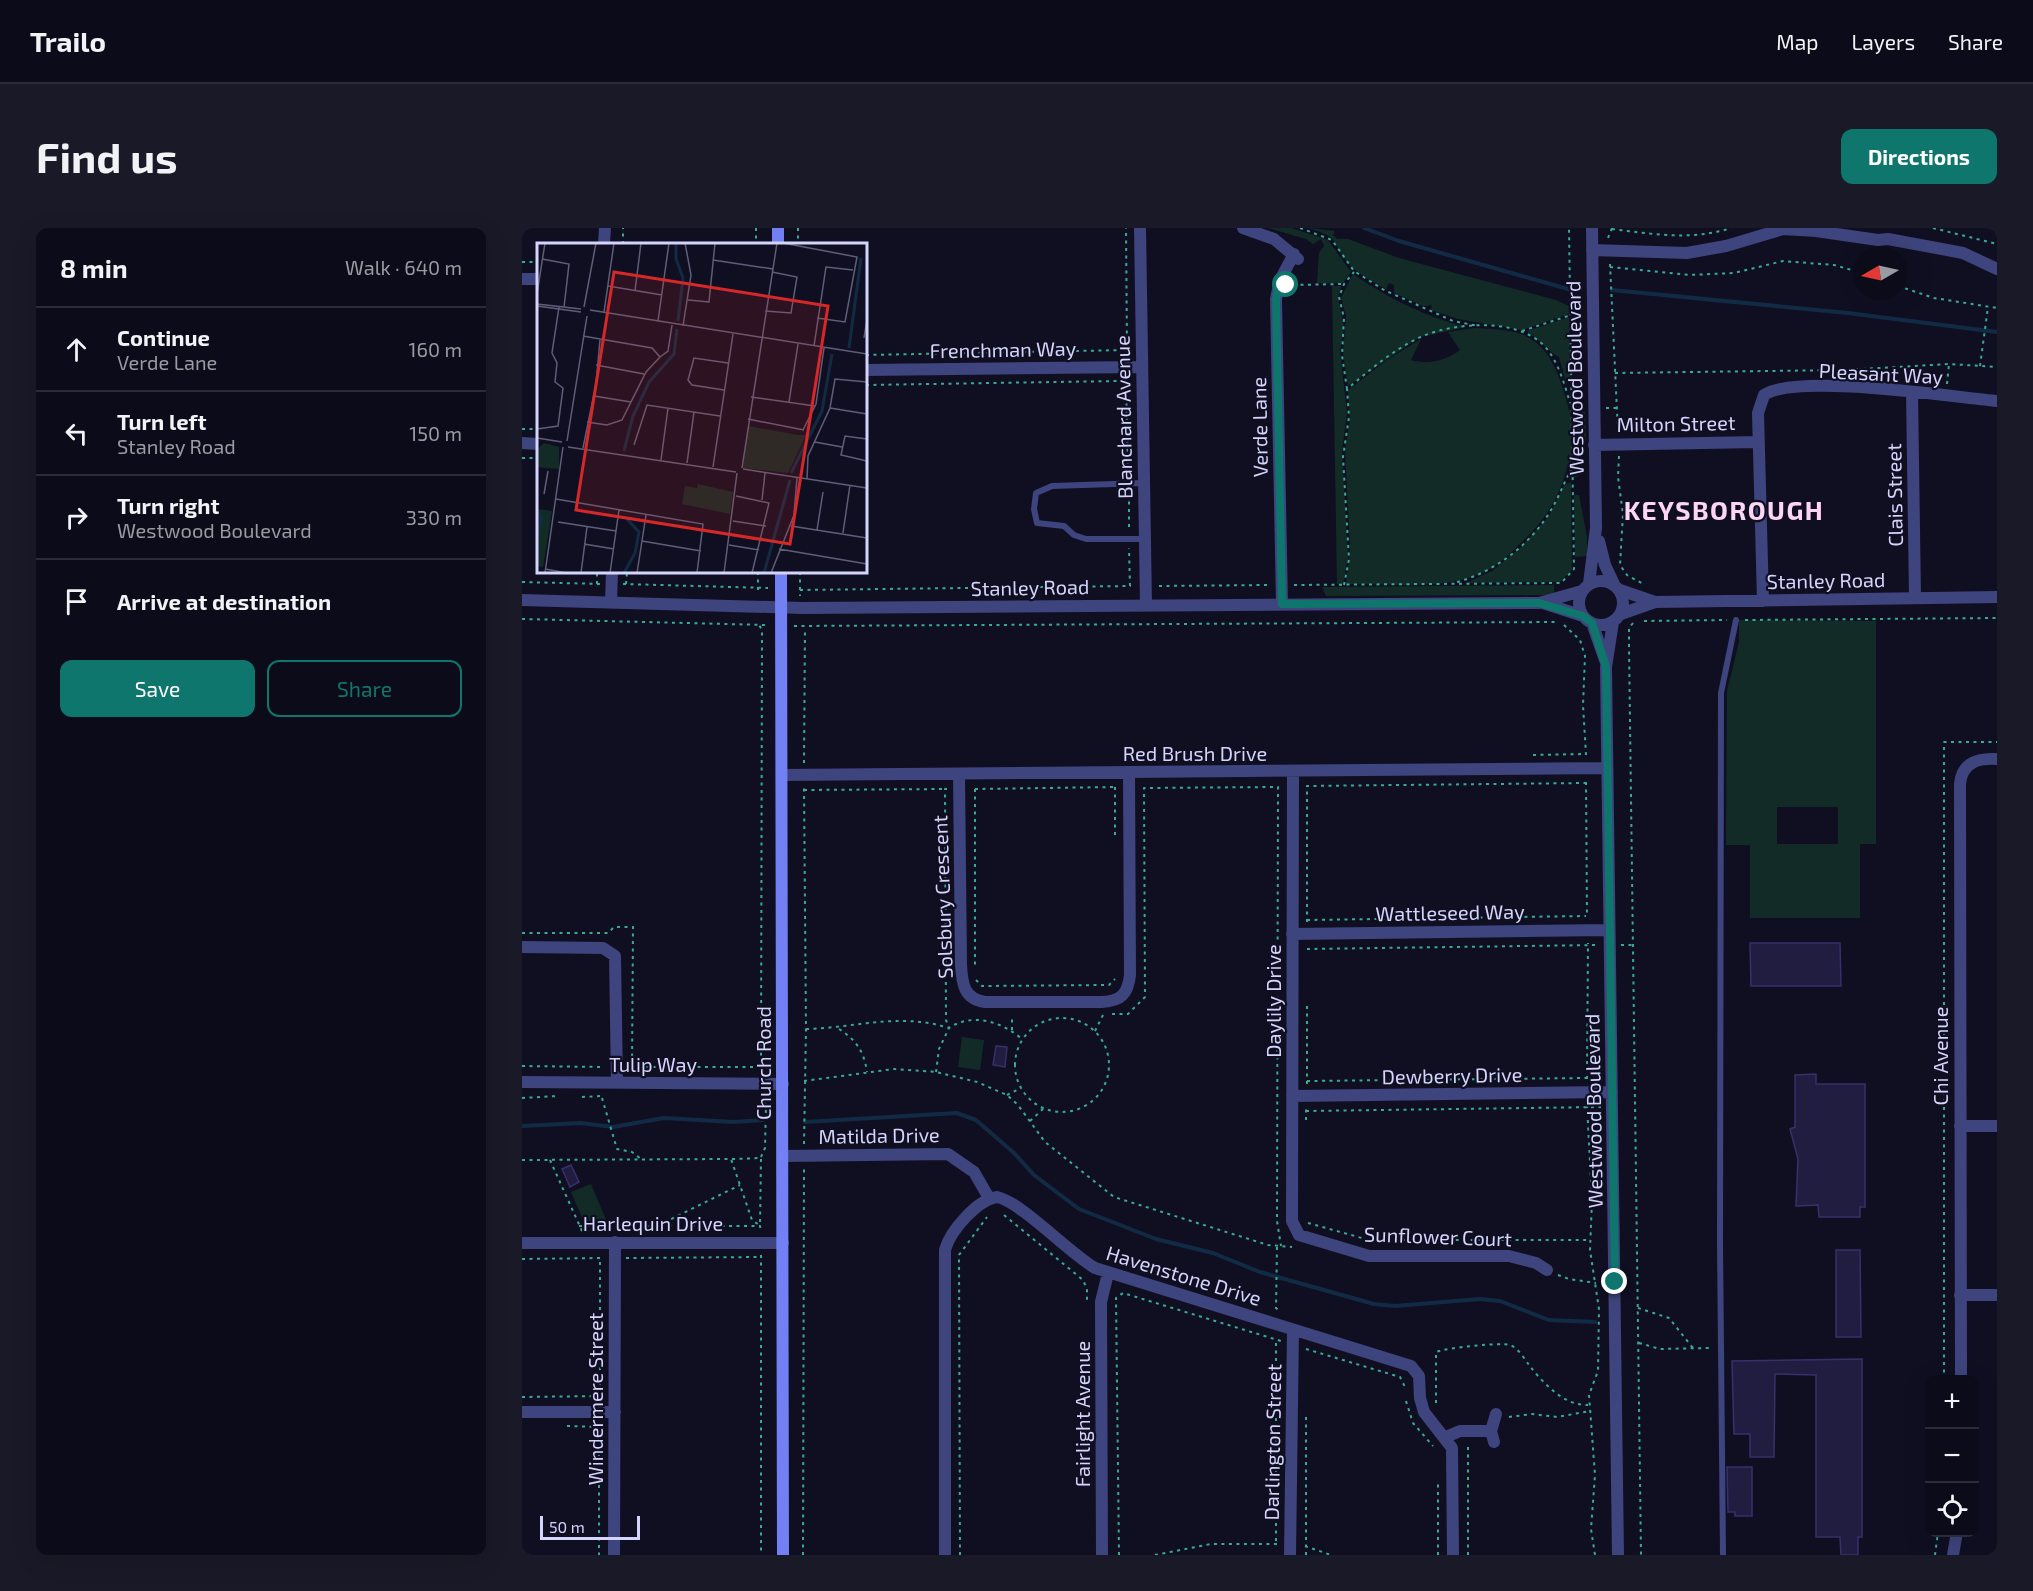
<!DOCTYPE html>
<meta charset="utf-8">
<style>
:root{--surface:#0c0b1a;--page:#1a1927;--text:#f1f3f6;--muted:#9a9ba2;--line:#2c2b39;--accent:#0f766e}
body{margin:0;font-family:"Exo 2",sans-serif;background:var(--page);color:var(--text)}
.controls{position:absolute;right:18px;bottom:18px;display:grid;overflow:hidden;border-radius:12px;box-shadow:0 6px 24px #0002}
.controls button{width:54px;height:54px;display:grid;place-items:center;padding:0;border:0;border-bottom:2px solid var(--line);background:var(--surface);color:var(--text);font:30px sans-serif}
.compass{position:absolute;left:1331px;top:18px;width:54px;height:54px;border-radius:50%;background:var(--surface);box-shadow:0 6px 24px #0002;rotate:261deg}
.scale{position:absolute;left:18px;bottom:15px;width:100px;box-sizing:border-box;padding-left:6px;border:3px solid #d4d4fc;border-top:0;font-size:16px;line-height:21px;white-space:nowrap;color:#d4d4fc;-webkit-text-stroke:4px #100f22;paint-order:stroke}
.stop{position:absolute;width:18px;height:18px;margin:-14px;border:4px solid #0f766e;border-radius:50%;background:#fff}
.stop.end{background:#0f766e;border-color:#fff;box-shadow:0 2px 6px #0008}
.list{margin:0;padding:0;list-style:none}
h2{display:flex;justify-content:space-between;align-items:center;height:78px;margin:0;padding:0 24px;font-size:26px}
h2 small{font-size:20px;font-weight:400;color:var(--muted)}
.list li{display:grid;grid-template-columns:39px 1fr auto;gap:18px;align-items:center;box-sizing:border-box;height:84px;padding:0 24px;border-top:2px solid var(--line)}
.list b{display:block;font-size:22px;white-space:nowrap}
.list p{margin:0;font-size:20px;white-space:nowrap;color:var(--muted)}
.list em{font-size:20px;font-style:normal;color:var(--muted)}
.actions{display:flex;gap:12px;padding:18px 24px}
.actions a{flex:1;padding:14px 0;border:2px solid var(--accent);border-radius:12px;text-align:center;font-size:21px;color:var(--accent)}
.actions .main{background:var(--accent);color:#fff}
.icon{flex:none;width:33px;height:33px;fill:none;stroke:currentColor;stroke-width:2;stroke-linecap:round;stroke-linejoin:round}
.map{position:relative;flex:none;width:1475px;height:1327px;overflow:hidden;border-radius:12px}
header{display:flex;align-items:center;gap:36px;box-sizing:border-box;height:84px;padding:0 30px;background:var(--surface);border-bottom:2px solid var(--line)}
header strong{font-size:28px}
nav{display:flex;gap:33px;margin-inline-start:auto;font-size:21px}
.intro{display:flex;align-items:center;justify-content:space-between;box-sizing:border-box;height:144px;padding:0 36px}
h1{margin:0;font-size:42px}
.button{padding:15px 27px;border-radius:12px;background:var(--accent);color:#fff;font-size:21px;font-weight:700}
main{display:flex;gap:36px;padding:0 36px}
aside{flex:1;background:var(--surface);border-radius:12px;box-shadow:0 6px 24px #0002}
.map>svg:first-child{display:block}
</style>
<header>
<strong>Trailo</strong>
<nav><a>Map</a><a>Layers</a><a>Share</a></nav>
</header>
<div class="intro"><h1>Find us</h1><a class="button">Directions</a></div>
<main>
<aside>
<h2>8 min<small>Walk · 640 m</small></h2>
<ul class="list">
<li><svg class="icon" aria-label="ahead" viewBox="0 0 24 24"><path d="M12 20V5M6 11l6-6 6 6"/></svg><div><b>Continue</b><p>Verde Lane</p></div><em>160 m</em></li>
<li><svg class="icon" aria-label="left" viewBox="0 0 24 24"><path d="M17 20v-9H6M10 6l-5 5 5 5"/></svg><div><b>Turn left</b><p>Stanley Road</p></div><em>150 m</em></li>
<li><svg class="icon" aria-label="right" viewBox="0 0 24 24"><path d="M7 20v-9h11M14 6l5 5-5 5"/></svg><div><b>Turn right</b><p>Westwood Boulevard</p></div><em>330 m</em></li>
<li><svg class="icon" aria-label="arrive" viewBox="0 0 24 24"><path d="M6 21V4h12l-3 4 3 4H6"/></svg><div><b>Arrive at destination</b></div></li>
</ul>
<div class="actions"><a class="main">Save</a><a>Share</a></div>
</aside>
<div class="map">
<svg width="1475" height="1327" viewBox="0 0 1475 1327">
<rect width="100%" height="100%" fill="#100f22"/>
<path fill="#132b27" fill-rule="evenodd" d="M746 0H769L806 12 829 44 821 55H795L797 25 802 18 799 11 791 16 784 11Z
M786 0 813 3 811 7 815 11H826L877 30 1034 72 1047 78V86L1000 102 936 91 909 82 910 77 901 78 872 65V57L867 55 864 61C851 54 837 47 827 36 807 15 823 11 786 0Z
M831 46C864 69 904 89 944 99L898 109 826 158 821 124 824 88 819 70Z
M810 58H819L816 70 822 99 818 123 825 185 820 223 826 329 821 356H815Z
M1047 89 1048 150 1043 151 1037 129C1031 127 1013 109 1005 103Z
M953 100C968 101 984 101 999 106 1032 118 1040 158 1048 185 1053 199 1049 221 1049 236H1046C1039 266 1025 290 1003 311 992 322 981 333 968 341 926 364 871 355 824 356L828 320 823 222 828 192 826 162 865 132 899 111 889 132C906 137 924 133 938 122L926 104Z
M1051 182 1063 184 1064 210 1057 248 1052 249Z
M1049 254 1050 342 1038 354 944 355 970 343 998 320 1027 288 1042 257Z
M1052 267H1057L1065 309V328L1053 329Z
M1032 357V367L804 368 800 359Z
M1217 392 1354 393V616H1338V690H1228V617H1204L1205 463 1217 414ZM1255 579H1316V616H1255Z
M440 809 462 812 458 842 436 839Z
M69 956 85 994H62L49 964Z"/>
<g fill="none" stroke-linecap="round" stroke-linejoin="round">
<path stroke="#122b44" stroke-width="4" d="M842 0 877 13 1046 61
M1090 62 1326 85 1475 104
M283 894 435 885 454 892 492 925 512 947 557 981 634 1011 691 1025 738 1044 852 1076 873 1078 958 1071 978 1073 1027 1092 1073 1094
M0 898 59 895 91 899 142 890 211 894 241 892"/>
</g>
<path fill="#201d41" stroke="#35316b" stroke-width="1.5" d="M1228 715H1318L1319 758H1229Z
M474 818 485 819 483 839 471 837Z
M1294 846V856H1343V979H1338V989H1297L1296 977 1274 978 1276 931 1268 901 1273 899V847Z
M49 937 57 954 48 959 40 941Z
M1314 1022H1338L1339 1109H1314Z
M1340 1131V1309H1336V1327H1319L1318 1309H1294V1147L1253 1146 1252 1229H1228V1206H1212L1210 1133Z
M1205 1239H1230V1288H1213V1284H1206Z"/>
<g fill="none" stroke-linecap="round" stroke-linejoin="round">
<path stroke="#38ab96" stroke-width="2" stroke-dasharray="3 4.5" stroke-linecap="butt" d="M234 0V16
M276 0V16
M778 0 810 12 832 43 862 62 931 93 956 98
M1411 0 1475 16
M1090 1C1130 6 1170 13 1209 0
M1086 10 1090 0
M101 16V0
M0 34H16
M1088 36 1096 204
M1088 39 1167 47 1212 45 1261 33 1312 37 1340 45
M771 57 822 56
M1376 58 1412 70 1475 80
M1000 103 1049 87
M344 127 605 122 604 0
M1458 138 1466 79
M1093 145 1322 142 1427 136 1475 139
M604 153 606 245
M1425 156 1427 136
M344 157 596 153
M825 161 820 127 822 90 817 69 822 56 832 44
M1084 180H1095
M0 201H16
M1097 228 1096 249 1101 286 1098 337 1105 347 1123 357
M0 230H16
M607 266V302
M236 344V366
M278 344V368
M0 354 78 356
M935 354C973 344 1009 316 1029 282 1037 269 1042 254 1050 240
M75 356V344
M101 356 246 360
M104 356 105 344
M772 357 1039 355 1052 341 1047 0
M822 357 827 331 821 229 827 189 825 161C848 142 873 120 901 108 933 95 989 90 1018 114 1035 128 1042 155 1048 175
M637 358 748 357
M278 362 608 358 607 320
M0 391 245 397
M1223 392 1475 390
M1122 393 1205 392
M1111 395 1107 400V418L1119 1327
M1042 397 1058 412 1063 428 1061 477 1064 527
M272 398 1034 394
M1011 527 1063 526
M282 535 283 400
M1064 554 1065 689
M593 559V607
M453 561V741
M453 561 594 559
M282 562 423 561
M785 692 1064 688
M785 694V558L1064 555
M0 705H86L92 699H111L110 839
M1099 717H1111
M785 721 1076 717
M454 752 460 758 587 757 593 751
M590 786H606L623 769 622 560 756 559 755 993 759 1018
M493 837a47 47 0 1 1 94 0a47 47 0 1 1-94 0Z
M284 801C333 800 378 784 427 800 451 784 480 794 500 811
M317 801C334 812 342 823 345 844
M490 802V787
M573 803 581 787
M0 838 81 839
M108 839H239L240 402 236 395
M414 844 417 821 427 800 424 792 423 561H426
M1065 851 1066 715
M282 853 372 841 414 844 455 854 485 867 496 877 523 914 592 969 746 1017 770 1019
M785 853 1065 850
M785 856V778
M485 867 499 860
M60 869 80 868
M0 870 36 868
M80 870 95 921 110 924 119 931
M1065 877 1070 972 1068 1022 1077 1081 1076 1143 1067 1167 1073 1247 1069 1301 1073 1327
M784 883 1079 879
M784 892V880
M508 893 521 881
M282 916 284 801 282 559
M239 929 243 920 244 877 239 869
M210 931 239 930 238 998
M0 932 209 931 230 992 237 997
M28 932 60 1003
M482 987 561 1052 565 1061V1072
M786 995 847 1012H1068
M57 998H238L239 1003
M129 1001 218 957
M755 1019 754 1080 759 1084
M239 1027V1327
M104 1030 239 1029
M0 1031 80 1030
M1036 1047 1047 1051 1074 1055
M1116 1080 1147 1090 1171 1120
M1117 1115 1138 1121 1187 1120
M784 1121 878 1149 884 1161
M1422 1152V514H1475
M0 1169 78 1168
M78 1172V1030
M884 1173 891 1195 911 1218
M914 1175V1124C924 1120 978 1114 988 1117 996 1120 1002 1130 1007 1137 1021 1155 1042 1178 1066 1177
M784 1189V1327
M987 1189 1010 1186 1035 1189 1068 1183
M45 1198 77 1199V1327
M754 1313V1112
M783 1318 809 1327
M281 1327 282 940
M438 1327 437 1027 465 989
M597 1327 594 1070 601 1065 759 1113
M633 1327 689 1316H757
M916 1327V1252
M946 1327V1215
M1413 1327 1416 1304"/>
<path stroke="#3e447d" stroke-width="6" d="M622 255 530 258 514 265 512 281 515 295 542 298 552 307 564 311H623
M1201 1327 1198 1016 1199 465 1214 392"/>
<path stroke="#3e447d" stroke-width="12" d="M618 0 624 377
M721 0 752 11 776 31
M82 16 83 0
M1070 22 1165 25 1204 18 1261 1 1294 3 1356 12 1366 11 1441 25 1475 41
M0 51H16
M344 142 620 139
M1390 164 1393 369
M0 215 16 216
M1072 217 1236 214
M1077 313 1083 337 1092 356
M1057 375a22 22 0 1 1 44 0a22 22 0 1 1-44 0Z
M1067 356 1074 300 1070 0
M1098 362 1133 374
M0 372 281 380 1017 375 1060 363
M1241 373 1236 185 1242 167C1274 145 1431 169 1475 173
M89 374 90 344
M1021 375 1061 388
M760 376 754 71 758 52 772 26
M1099 386 1133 374 1475 369
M1091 394 1084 439 1096 1327
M1070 395 1083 432
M771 544 770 993 777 1007 847 1028H987L1014 1035 1025 1042
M260 547 1085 540
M437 547 439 737C440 756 442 771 463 774H580C599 773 606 766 608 747L607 545
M770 706 1087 702
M0 719 81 720 93 728 95 855
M0 854 261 856
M770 868 1090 864
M1438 898H1475
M261 928 426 926 452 944 467 970
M0 1015H261
M1438 1067H1475
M1439 1152 1438 556C1440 534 1456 530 1475 531
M0 1184H93
M924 1209 938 1203H969
M972 1214 969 1203 974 1186
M92 1327 93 1014
M423 1327V1022C428 1003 455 972 475 969 499 974 546 1024 573 1040L889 1138 897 1148 898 1170 902 1184 930 1220 931 1327
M580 1327 579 1074 586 1045
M768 1327 771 1102
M1431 1327 1435 1304"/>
<path stroke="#7280f4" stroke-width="12" d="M256 16V0
M259 344 261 1327"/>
</g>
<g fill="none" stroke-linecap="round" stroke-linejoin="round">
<path stroke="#0f766e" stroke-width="8" d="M764 57 758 52 754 71 760 376 1017 375 1061 388 1070 395 1084 439 1093 1054"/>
</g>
<g text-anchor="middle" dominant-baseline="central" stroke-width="4.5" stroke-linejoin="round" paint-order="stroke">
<g font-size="20" fill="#d4d4fc" stroke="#100f22">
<text transform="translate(481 121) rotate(-1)">Frenchman Way</text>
<text transform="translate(1359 145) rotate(3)">Pleasant Way</text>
<text transform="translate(1052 150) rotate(-91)">Westwood Boulevard</text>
<text transform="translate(601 189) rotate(-91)">Blanchard Avenue</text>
<text transform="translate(1154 195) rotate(-1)">Milton Street</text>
<text transform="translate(737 199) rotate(-91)">Verde Lane</text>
<text transform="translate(1372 267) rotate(-91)">Clais Street</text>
<text transform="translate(1304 352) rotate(-1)">Stanley Road</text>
<text transform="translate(508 359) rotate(-1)">Stanley Road</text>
<text x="673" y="525">Red Brush Drive</text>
<text transform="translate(420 669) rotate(-92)">Solsbury Crescent</text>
<text transform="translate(928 684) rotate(-1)">Wattleseed Way</text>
<text transform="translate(751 773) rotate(-90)">Daylily Drive</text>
<text transform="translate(1418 828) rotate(-90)">Chi Avenue</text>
<text transform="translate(241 835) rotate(-90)">Church Road</text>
<text x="131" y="836">Tulip Way</text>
<text transform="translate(930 847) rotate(-1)">Dewberry Drive</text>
<text transform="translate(1071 883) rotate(-91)">Westwood Boulevard</text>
<text transform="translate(357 907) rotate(-1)">Matilda Drive</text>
<text x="131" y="995">Harlequin Drive</text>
<text transform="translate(916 1008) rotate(2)">Sunflower Court</text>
<text transform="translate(662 1047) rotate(17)">Havenstone Drive</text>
<text transform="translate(73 1171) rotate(-90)">Windermere Street</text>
<text transform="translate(560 1186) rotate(-90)">Fairlight Avenue</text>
<text transform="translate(750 1214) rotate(-89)">Darlington Street</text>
</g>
<g font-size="26" font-weight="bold" letter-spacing="1.5" fill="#fcd6f3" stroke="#100f22">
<text x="1202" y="281">KEYSBOROUGH</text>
</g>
</g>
<g transform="translate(15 15)">
<rect width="330" height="330" fill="#100f22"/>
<path d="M211 183 261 192H268L273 184 251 230 206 225ZM7 200 22 204V226L0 224V207ZM161 241 196 249 193 271 145 261 148 243 160 245ZM0 266 15 268 6 324 0 323Z" fill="#132b27"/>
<path fill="none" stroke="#122b44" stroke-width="3" d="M139 0V16L146 35 141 78M312 105 324 15M87 208 96 173 112 139 137 111 140 86M254 230 285 168 295 111M0 270 5 274 0 291M87 330 98 310 102 289 89 275M227 330 253 237"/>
<path fill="none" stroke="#5e5e79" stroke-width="1.5" d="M246 0 320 14 308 79 280 75M5 16 32 21 27 64M176 17 236 26M71 43 125 52M98 48 104 0M0 51 8 0M151 57 172 59 178 0M0 61 44 66M0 63 44 69M47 64 59 0M53 67 330 111M228 68 254 70 260 34 235 29M67 69 77 0M121 78 132 0M146 83 154 32 148 0M46 93 115 105 123 114 109 129 85 177 70 182 50 179M327 95 330 76M277 103 289 24 316 27M123 114 131 108 135 82M59 122 107 131M187 147 155 142 151 137 157 115 191 120M57 153 94 159M214 154 278 163M252 159 261 101M293 165 330 171M211 176 267 187M0 186 21 183 26 145 18 139 20 120 15 110 22 64M266 187 279 161 287 105M0 195 25 199M330 196 308 193 304 212 330 218M30 198 50 73M278 199 305 204M97 202 110 162 183 173M31 204 199 229M46 205 59 141 63 97M124 217 131 165M150 220 157 169M176 224 196 91M205 225 240 0M206 226 330 245M270 236 271 213 293 165 298 136 330 139M7 251 11 228M199 253 232 260 215 330M19 256 166 281 160 330M225 257 228 230M196 278 229 283M21 279 79 288M254 283 330 295M280 287 286 249M306 290 313 242M105 298 164 308M47 301 77 306M192 302 222 307M242 306 330 321M8 326 30 330M8 330 26 204M44 330 50 284M73 330 82 267M100 330 109 272M187 330 200 230M234 330 257 272 260 235"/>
<path fill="#d62828" fill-opacity="0.15" stroke="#d62828" stroke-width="3" d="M77 29 291 63 253 301 39 267Z"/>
<rect width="330" height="330" fill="none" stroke="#d4d4fc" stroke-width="3"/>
</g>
</svg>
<div class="controls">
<button>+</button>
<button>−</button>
<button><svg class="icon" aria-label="locate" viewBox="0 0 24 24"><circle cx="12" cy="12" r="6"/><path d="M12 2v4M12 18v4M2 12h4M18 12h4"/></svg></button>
</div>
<svg class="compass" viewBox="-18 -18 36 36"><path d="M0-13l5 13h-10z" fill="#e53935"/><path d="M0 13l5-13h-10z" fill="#9a9ba2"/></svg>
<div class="scale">50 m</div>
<div class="stop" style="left:764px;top:57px"></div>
<div class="stop end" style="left:1093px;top:1054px"></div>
</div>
</main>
